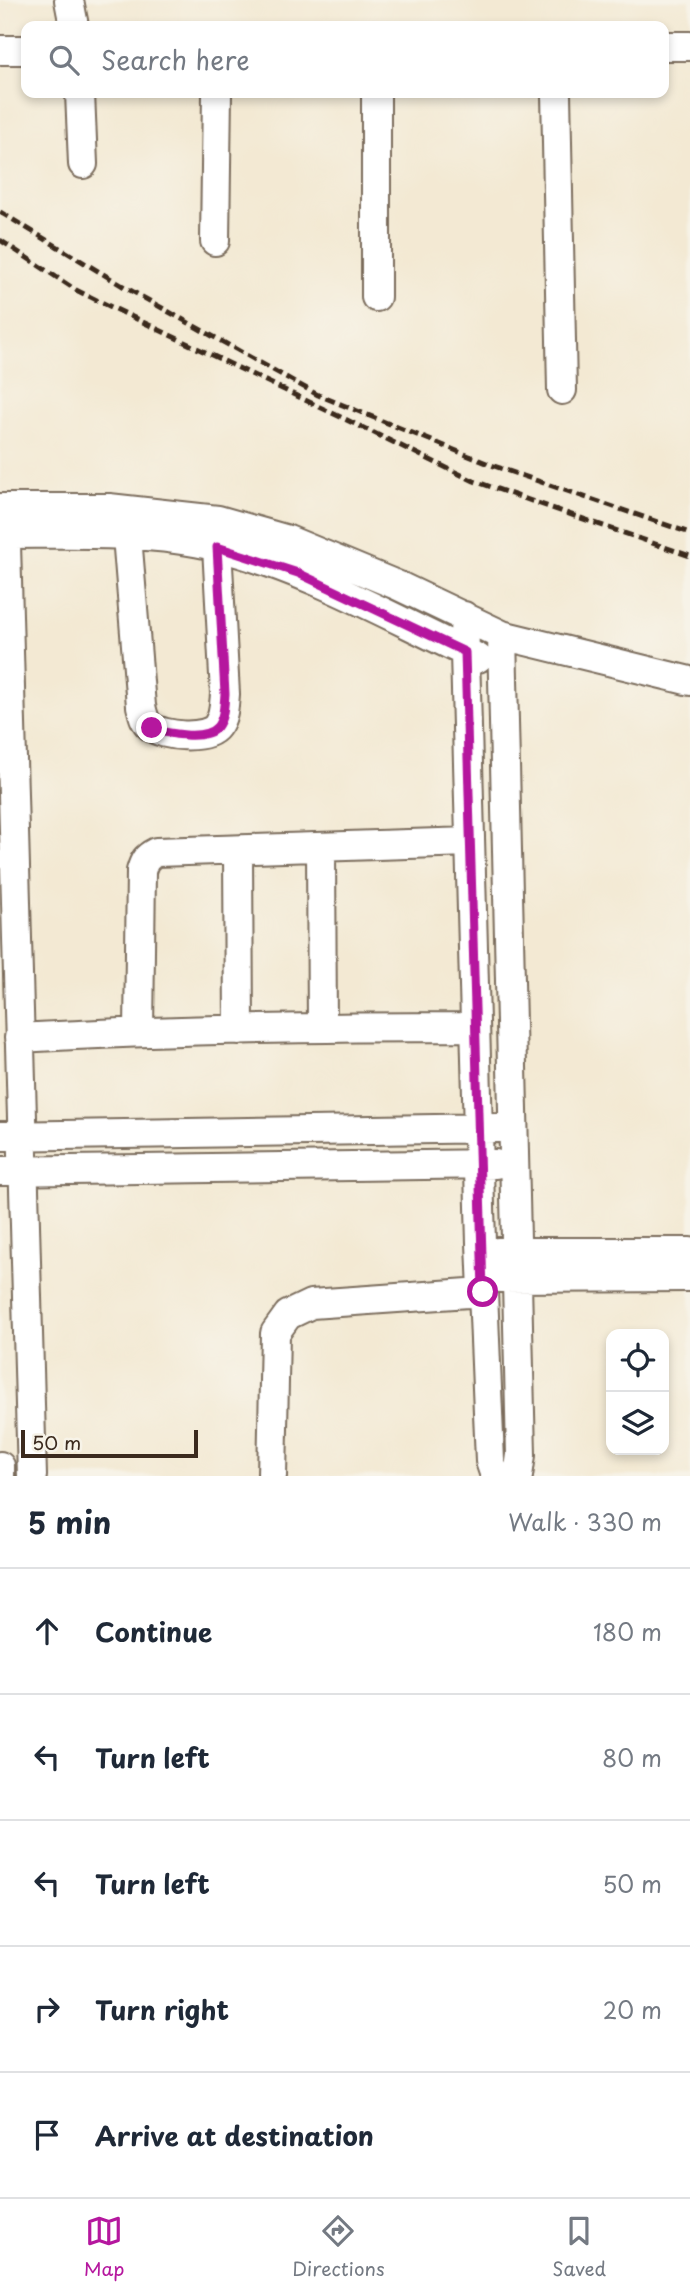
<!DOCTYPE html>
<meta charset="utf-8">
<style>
:root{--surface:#fff;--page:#f2f2f3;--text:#1f2937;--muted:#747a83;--line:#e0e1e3;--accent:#b5179e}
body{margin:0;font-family:"Playpen Sans",sans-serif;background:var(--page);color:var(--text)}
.controls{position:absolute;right:21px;bottom:21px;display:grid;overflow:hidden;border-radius:14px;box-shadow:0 4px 10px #0003}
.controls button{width:63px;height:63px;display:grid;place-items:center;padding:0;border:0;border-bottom:2px solid var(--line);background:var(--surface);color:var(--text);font:35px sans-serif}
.scale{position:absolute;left:21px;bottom:18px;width:177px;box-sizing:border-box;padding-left:7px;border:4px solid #3b2a1e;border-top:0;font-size:19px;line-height:24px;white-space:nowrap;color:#3b2a1e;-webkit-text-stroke:5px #f7f3e8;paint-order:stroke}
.stop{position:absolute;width:21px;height:21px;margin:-16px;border:5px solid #b5179e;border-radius:50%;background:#fff}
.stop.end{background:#b5179e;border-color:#fff;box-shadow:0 2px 7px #0008}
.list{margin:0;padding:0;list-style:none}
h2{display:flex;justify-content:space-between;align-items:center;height:91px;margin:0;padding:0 28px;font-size:30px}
h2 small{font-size:23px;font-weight:400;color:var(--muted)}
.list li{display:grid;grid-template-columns:46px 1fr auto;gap:21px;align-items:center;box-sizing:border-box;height:126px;padding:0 28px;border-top:2px solid var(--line)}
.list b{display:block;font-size:26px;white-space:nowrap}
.list em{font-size:23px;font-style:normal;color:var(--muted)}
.icon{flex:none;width:38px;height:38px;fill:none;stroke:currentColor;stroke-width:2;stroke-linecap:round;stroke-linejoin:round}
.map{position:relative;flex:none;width:690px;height:1476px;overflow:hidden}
.search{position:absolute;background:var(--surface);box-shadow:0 4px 10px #0003;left:21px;right:21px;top:21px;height:77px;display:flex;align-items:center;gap:18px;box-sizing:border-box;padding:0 24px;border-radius:14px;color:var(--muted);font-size:26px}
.sheet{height:721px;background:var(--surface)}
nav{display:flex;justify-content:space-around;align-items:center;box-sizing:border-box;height:98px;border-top:2px solid var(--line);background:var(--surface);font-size:19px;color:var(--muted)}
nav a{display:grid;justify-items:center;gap:4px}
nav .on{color:var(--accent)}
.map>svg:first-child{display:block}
</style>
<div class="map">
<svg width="690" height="1476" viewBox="0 0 690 1476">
<rect width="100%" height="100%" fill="#f7f3e8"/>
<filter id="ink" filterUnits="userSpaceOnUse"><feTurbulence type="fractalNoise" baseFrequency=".0143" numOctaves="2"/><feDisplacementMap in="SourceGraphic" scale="14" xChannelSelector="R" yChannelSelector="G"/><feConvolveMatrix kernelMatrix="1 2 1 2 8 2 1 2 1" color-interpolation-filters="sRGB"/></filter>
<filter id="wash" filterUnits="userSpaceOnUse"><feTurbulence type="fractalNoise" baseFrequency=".00686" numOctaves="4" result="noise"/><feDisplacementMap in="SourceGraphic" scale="28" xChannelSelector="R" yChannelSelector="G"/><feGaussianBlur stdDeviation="1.57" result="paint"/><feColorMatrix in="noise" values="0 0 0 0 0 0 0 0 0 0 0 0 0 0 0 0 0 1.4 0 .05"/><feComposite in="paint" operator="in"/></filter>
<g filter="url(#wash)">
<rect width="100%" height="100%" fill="#f3e9d3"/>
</g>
<g filter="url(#ink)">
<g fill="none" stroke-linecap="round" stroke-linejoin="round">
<g stroke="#7b6d5d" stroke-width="32">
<path id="minor" d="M69 0 74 26
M664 46H690
M0 50H26
M80 93 83 164
M376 93V297
M556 93 562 390
M215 241 217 93
M0 508H109L218 520 288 540 399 586 502 635 690 681
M5 508 32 1476
M0 534C71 534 149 530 218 547 310 570 393 619 478 658
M127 536 141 706C143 714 144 721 150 726 163 737 207 740 217 726 224 717 224 705 225 694L217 547
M464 616 481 1243 490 1461 495 1476
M502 635 521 1455 518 1476
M321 847 322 1027
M238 850 239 1030
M139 1031 141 871C144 861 146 857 156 852L470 842
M19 1038C171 1029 323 1027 475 1027
M0 1136 498 1128
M0 1171 495 1164
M498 1252H690
M500 1278 690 1277
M0 1466V1476
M272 1476 275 1333 288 1315 311 1304 483 1292"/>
</g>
<use href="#minor" stroke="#fff" stroke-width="28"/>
<path stroke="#3b2a1e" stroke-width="5" stroke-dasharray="10 5" stroke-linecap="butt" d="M0 212 128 289 318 395 494 466 690 533
M0 240 76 290 474 481 690 556"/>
</g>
</g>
<g fill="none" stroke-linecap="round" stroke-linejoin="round" filter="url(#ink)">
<path stroke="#b5179e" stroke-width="9" d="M152 728C167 734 205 741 217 727 224 718 224 705 225 694L217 547 298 573 465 652 483 1292"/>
</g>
</svg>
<div class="controls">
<button><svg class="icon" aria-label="locate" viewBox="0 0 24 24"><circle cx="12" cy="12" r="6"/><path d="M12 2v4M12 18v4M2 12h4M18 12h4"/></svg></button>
<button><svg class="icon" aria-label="layers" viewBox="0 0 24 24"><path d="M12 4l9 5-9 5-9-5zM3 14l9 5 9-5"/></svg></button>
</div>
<div class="scale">50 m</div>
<div class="stop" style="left:483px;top:1292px"></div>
<div class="stop end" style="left:152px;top:728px"></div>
<div class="search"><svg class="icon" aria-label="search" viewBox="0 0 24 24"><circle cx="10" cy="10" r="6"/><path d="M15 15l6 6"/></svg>Search here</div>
</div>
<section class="sheet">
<h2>5 min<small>Walk · 330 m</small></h2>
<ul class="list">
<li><svg class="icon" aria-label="ahead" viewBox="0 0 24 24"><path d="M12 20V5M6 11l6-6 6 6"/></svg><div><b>Continue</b></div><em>180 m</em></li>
<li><svg class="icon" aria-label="left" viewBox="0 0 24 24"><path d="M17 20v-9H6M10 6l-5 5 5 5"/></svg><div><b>Turn left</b></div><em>80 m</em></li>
<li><svg class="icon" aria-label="left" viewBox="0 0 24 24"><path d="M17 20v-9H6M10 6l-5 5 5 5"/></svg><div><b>Turn left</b></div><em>50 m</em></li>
<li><svg class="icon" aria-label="right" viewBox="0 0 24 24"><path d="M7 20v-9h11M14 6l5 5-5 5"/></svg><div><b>Turn right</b></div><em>20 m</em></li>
<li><svg class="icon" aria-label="arrive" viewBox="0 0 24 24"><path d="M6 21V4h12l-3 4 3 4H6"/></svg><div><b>Arrive at destination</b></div></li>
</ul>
</section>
<nav>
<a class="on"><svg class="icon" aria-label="map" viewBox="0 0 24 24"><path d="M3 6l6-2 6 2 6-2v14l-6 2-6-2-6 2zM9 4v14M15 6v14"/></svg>Map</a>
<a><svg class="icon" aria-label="directions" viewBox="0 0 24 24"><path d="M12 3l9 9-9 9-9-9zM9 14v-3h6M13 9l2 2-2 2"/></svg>Directions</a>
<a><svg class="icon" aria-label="saved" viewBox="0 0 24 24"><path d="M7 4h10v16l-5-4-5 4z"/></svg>Saved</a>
</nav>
